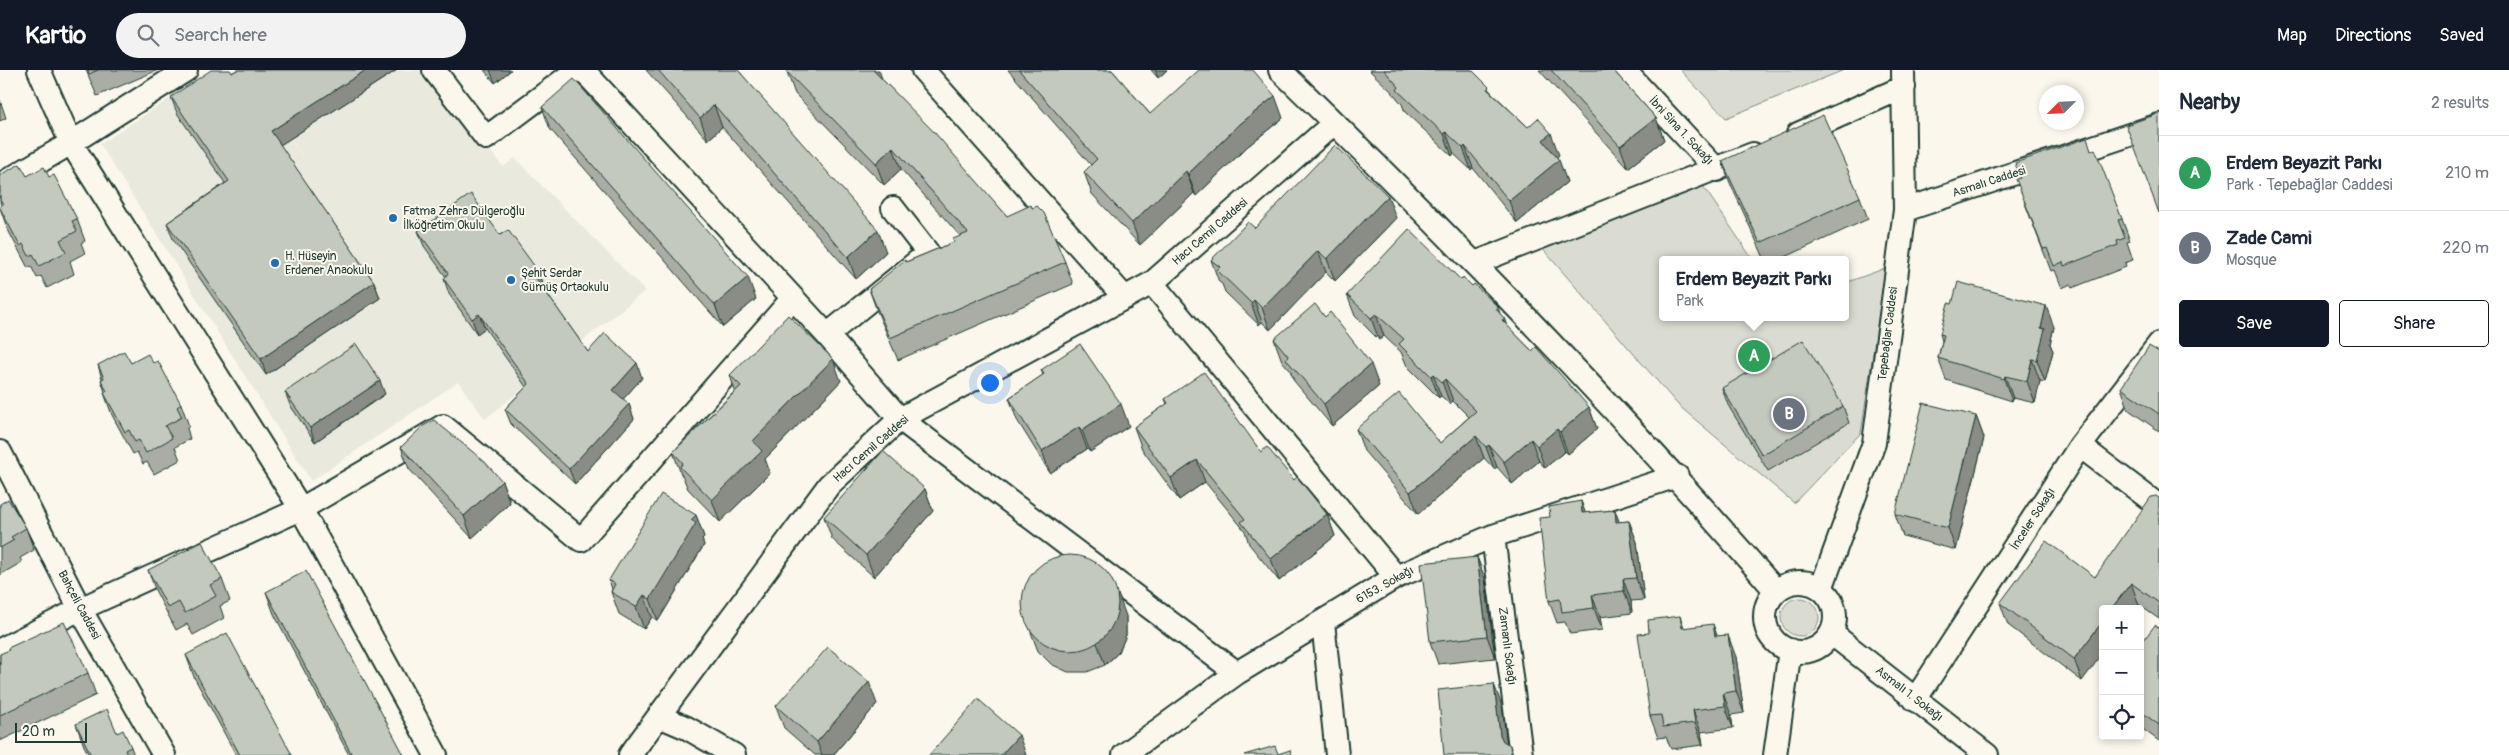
<!DOCTYPE html>
<meta charset="utf-8">
<style>
:root{--surface:#fff;--page:#f2f2f3;--text:#1f2937;--muted:#747a83;--line:#e0e1e3;--accent:#111827}
body{margin:0;font-family:Pangolin,sans-serif;background:var(--page);color:var(--text)}
.controls{position:absolute;right:15px;bottom:15px;display:grid;overflow:hidden;border-radius:5px;box-shadow:0 2px 8px #0003}
.controls button{width:45px;height:45px;display:grid;place-items:center;padding:0;border:0;border-bottom:1px solid var(--line);background:var(--surface);color:var(--text);font:25px sans-serif}
.compass{position:absolute;left:2039px;top:15px;width:45px;height:45px;border-radius:50%;background:var(--surface);box-shadow:0 2px 8px #0003;rotate:246deg}
.scale{position:absolute;left:15px;bottom:12px;width:72px;box-sizing:border-box;padding-left:5px;border:2px solid #1f3d34;border-top:0;font-size:14px;line-height:18px;white-space:nowrap;color:#1f3d34;-webkit-text-stroke:4px #fbf7ec;paint-order:stroke}
.you{position:absolute;left:989px;top:312px;width:18px;height:18px;margin:-12px;border:4px solid #fff;border-radius:50%;background:#1a73e8;box-shadow:0 0 0 8px #1a73e833}
.badge{display:grid;place-items:center;width:32px;height:32px;border-radius:50%;background:var(--accent);color:#fff;font-size:16px;font-weight:700}
.pin{position:absolute;translate:-50% -50%;border:2px solid #fff;box-shadow:0 1px 5px #0006}
.popup{position:absolute;left:1659px;top:186px;width:190px;height:65px;box-sizing:border-box;display:grid;place-content:center;border-radius:5px;background:var(--surface);filter:drop-shadow(0 1px 4px #0005);font-size:16px;white-space:nowrap;color:var(--muted)}
.popup b{font-size:19px;color:var(--text)}
.popup::after{content:'';position:absolute;left:50%;top:100%;margin-left:-10px;border:10px solid transparent;border-top-color:var(--surface)}
.list{margin:0;padding:0;list-style:none}
h2{display:flex;justify-content:space-between;align-items:center;height:65px;margin:0;padding:0 20px;font-size:21px}
h2 small{font-size:16px;font-weight:400;color:var(--muted)}
.list li{display:grid;grid-template-columns:32px 1fr auto;gap:15px;align-items:center;box-sizing:border-box;height:75px;padding:0 20px;border-top:1px solid var(--line)}
.list b{display:block;font-size:19px;white-space:nowrap}
.list p{margin:0;font-size:16px;white-space:nowrap;color:var(--muted)}
.list em{font-size:16px;font-style:normal;color:var(--muted)}
.actions{display:flex;gap:10px;padding:15px 20px}
.actions a{flex:1;padding:11px 0;border:1px solid var(--accent);border-radius:5px;text-align:center;font-size:18px;color:var(--accent)}
.actions .main{background:var(--accent);color:#fff}
.icon{flex:none;width:28px;height:28px;fill:none;stroke:currentColor;stroke-width:2;stroke-linecap:round;stroke-linejoin:round}
.map{position:relative;flex:none;width:2159px;height:685px;overflow:hidden}
header{display:flex;align-items:center;gap:30px;box-sizing:border-box;height:70px;padding:0 25px;background:var(--accent);color:#fff}
header strong{font-size:24px}
nav{display:flex;gap:28px;margin-inline-start:auto;font-size:18px}
.search{width:350px;height:45px;background:var(--page);display:flex;align-items:center;gap:12px;box-sizing:border-box;padding:0 18px;border-radius:28px;color:var(--muted);font-size:19px}
main{display:flex}
aside{flex:1;background:var(--surface)}
.map>svg:first-child{display:block}
</style>
<header>
<strong>Kartio</strong>
<div class="search"><svg class="icon" aria-label="search" viewBox="0 0 24 24"><circle cx="10" cy="10" r="6"/><path d="M15 15l6 6"/></svg>Search here</div>
<nav><a>Map</a><a>Directions</a><a>Saved</a></nav>
</header>
<main>
<div class="map">
<svg width="2159" height="685" viewBox="0 0 2159 685">
<rect width="100%" height="100%" fill="#fbf7ec"/>
<filter id="ink" filterUnits="userSpaceOnUse"><feTurbulence type="fractalNoise" baseFrequency=".02" numOctaves="2"/><feDisplacementMap in="SourceGraphic" scale="10" xChannelSelector="R" yChannelSelector="G"/><feConvolveMatrix kernelMatrix="1 2 1 2 8 2 1 2 1" color-interpolation-filters="sRGB"/></filter>
<g filter="url(#ink)">
<path fill="#eae9de" d="M213 0H242L315 105 244 0H428L503 97 515 88 645 221 485 349 458 312 311 411 100 74Z"/>
<path fill="#dbdcd1" stroke="#7d8c82" d="M1680 0H1844L1726 48Z
M1701 113 1753 190H1663V247H1845V213L1886 198 1861 363 1794 433 1678 335 1541 177Z
M1781 547a19 19 0 1 1 38 0a19 19 0 1 1-38 0Z"/>
<g fill="none" stroke-linecap="round" stroke-linejoin="round">
<g stroke="#1f3d34" stroke-width="26">
<path id="street" d="M39 0 71 73 301 439 436 685
M434 0 486 68 577 0
M583 0 827 265 900 349 1237 603
M923 0 1125 228
M1280 0C1452 167 1619 339 1776 521
M1624 0 1717 100
M1798 64 1904 17
M0 115 71 73 186 0
M1905 140 2159 55
M1475 193 1753 84
M1152 213 1396 507
M827 265 928 183 893 138
M2080 376 2159 436
M0 382 80 539 164 685
M1493 466 1521 685
M1765 547a35 35 0 1 1 70 0a35 35 0 1 1-70 0Z
M1821 519 1874 373 1905 140 1903 0
M1323 552 1337 685
M1831 563 1987 685
M0 580 80 539 301 439 443 356 581 470 793 228
M1915 630 2080 376 2159 274
M659 646 687 658 734 685
M630 685 829 415 900 349 1152 213 1334 53
M1124 685 1237 603 1396 507 1493 466 1677 406
M1775 685 1790 580"/>
</g>
<use href="#street" stroke="#fbf7ec" stroke-width="22"/>
</g>
<path fill="#a9ada3" stroke="#1f3d34" d="M86 0H158L97 26Z
M237 0H397L280 75 374 212 380 228 266 305 173 169 167 153 225 113 177 43 171 27 232 3Z
M484 0H511L495 13Z
M646 0H738L886 182 856 209 722 57 708 70Z
M1008 0H1112L1150 44 1283 48 1248 76 1196 126 1194 123 1140 175 1092 124 1084 102 1091 95Z
M1151 0H1167L1158 8Z
M1369 0H1472L1492 23 1528 57 1559 85 1557 87 1567 112 1517 153 1473 98 1471 100 1454 84 1452 86 1405 42 1402 34 1392 22Z
M1539 0H1613L1656 48 1664 70 1628 98Z
M787 2 883 10 1007 146 1065 192 1073 214 898 290 877 241 869 219 906 192 954 172 960 166 901 99 884 115 795 24Z
M0 30 6 48 0 51Z
M542 37 756 229 723 257 550 59Z
M2091 81 2122 149 2130 171 2127 172 2133 190 2125 193 2126 197 2072 218 2071 214 2062 218 2055 200 2051 201 2024 131Z
M1722 91 1860 127 1868 149 1779 190H1765L1730 113Z
M0 105 49 107 77 149 85 171 81 173 85 183 70 191 74 204 47 218 41 206 37 208 31 196 28 198 7 158 0 138 1 135 0 132Z
M1396 148 1335 211 1326 202 1270 260 1262 252 1259 255 1225 222 1222 214 1219 212 1211 190 1255 158Z
M418 161 500 165 538 201 543 216 542 217 588 282 642 308 623 329 629 334 634 349 575 414 511 354 505 339 526 317 485 258 477 264 449 224 444 209 446 207 424 176Z
M1461 210 1504 248 1507 256 1589 337 1597 359 1568 384 1565 381 1545 398 1539 391 1512 414 1497 397 1494 399 1484 388 1418 444 1364 381 1356 359 1440 373 1469 347 1453 331 1450 334 1441 326 1439 328 1407 296 1401 282 1384 266 1379 270 1355 246 1347 225Z
M2054 257 2050 274 2053 281 2045 312 2040 311 2035 333 2013 328 2012 331 1946 310 1938 288 1942 271 1940 264Z
M1274 269 1379 316 1332 356 1294 311 1290 300 1282 291Z
M2159 282V361L2129 340 2121 318Z
M131 293H153L181 334 189 356 187 358 190 369 175 377 180 390 154 404 147 392 143 394 137 382 133 384 112 345 104 323 105 322 101 310 102 309 98 295Z
M1041 300 1129 356 1090 382 1087 379 1050 403 1017 350 1009 328 1043 305Z
M730 305 841 311 765 389 770 403 720 452 688 419 683 407 681 404 673 382 735 321Z
M1722 318 1843 336 1849 353 1768 401 1728 335Z
M285 322 385 324 315 372 290 335Z
M1165 329 1261 382 1294 410 1327 444 1335 466 1279 511 1249 474 1245 461 1205 412 1179 430 1142 379 1134 357 1167 334Z
M1976 346 1984 368 1956 480 1903 466 1895 444Z
M401 377 502 411 510 433 472 468 409 399Z
M925 419 933 441 874 507 832 469 824 447Z
M2159 428V549L2139 535 2136 539H2103L2082 611 2008 555 2000 533 2095 507Z
M1581 431 1585 443 1615 440 1619 452 1629 451 1637 472 1644 530 1631 531 1632 543 1600 547 1602 560 1570 564 1565 552 1557 553 1549 531 1550 447Z
M0 434 26 458 34 480 20 488 22 492 0 505Z
M696 445 704 467 702 469 704 475 658 551 652 547 644 559 619 544 611 522 612 519 609 510Z
M1477 487 1485 509 1495 588 1438 594 1430 572Z
M148 500 222 509 230 531 220 536 224 548 193 565 187 554 176 560 156 522Z
M266 522 404 685H349L274 544Z
M1023 541 1126 546V565L1119 582 1105 595 1087 602H1068L1051 594 1038 581Z
M1684 558 1718 566 1736 587 1744 643 1731 645 1733 658 1701 662 1703 675 1671 679 1666 667 1658 668 1650 646Z
M2159 558V671L2140 657V575Z
M0 584 88 603 96 625 0 671Z
M186 585 292 685H236L194 607Z
M877 634 833 685H815L784 658 776 636Z
M76 654 117 663 131 677 134 685H89L84 676Z"/>
<path fill="#898d85" stroke="#1f3d34" d="M366 0H397L277 77 271 61Z
M490 0H511L495 13Z
M873 0H879L885 17Z
M1155 0H1167L1158 8Z
M1275 26 1283 48 1248 76 1196 126 1188 104 1240 54Z
M714 35 722 57 708 70 700 48Z
M1656 48 1664 70 1628 98 1620 76Z
M1446 62 1454 84 1452 86 1444 64Z
M1551 63 1559 85 1551 92 1543 70Z
M1465 76 1473 98 1471 100 1463 78Z
M893 77 901 99 884 115 876 93Z
M1559 90 1567 112 1517 153 1509 131Z
M1186 101 1194 123 1140 175 1132 153Z
M1388 126 1396 148 1335 211 1327 189Z
M878 160 886 182 856 209 848 187Z
M1318 181 1326 202 1270 260 1262 238Z
M538 201 543 216 538 219 533 204Z
M748 207 756 229 723 257 715 235Z
M374 212 380 228 266 305 261 289Z
M1254 230 1262 252 1259 255 1251 233Z
M2046 236 2054 257 2050 274 2053 281 2045 312 2037 290 2041 258Z
M1498 237 1502 250 1504 248 1512 270 1496 239Z
M479 244 485 258 477 264 472 249Z
M1376 244 1384 266 1379 270 1371 248Z
M833 289 841 311 765 389 770 403 720 452 712 430 753 371Z
M2032 289 2040 311 2035 333 2027 311Z
M637 293 642 308 618 335 613 320Z
M1371 294 1379 316 1332 356 1324 334Z
M1433 304 1441 326 1439 328 1431 306Z
M2005 306 2013 328 2012 331 2004 309Z
M1445 309 1453 331 1450 334 1442 312Z
M380 311 385 324 315 372 310 358Z
M629 334 634 349 575 414 569 399Z
M1121 334 1129 356 1090 382 1082 360Z
M1589 337 1597 359 1568 384 1560 362Z
M1976 346 1984 368 1956 480 1948 458Z
M1079 357 1087 379 1050 403 1042 381Z
M1557 359 1565 381 1545 398 1537 376Z
M1476 366 1484 388 1418 444 1410 422Z
M1531 369 1539 391 1512 414 1504 392Z
M1489 375 1497 397 1494 399 1486 377Z
M1197 390 1205 412 1179 430 1171 408Z
M502 411 510 433 472 468 464 446Z
M925 419 933 441 874 507 866 485Z
M1581 431 1589 453 1582 443Z
M1615 440 1623 462 1616 452Z
M1327 444 1335 466 1279 511 1271 489Z
M696 445 704 467 702 469 704 475 658 551 650 529 691 450Z
M1629 451 1637 472 1644 530 1636 508Z
M1477 487 1485 509 1495 588 1487 566Z
M1623 509 1631 531 1632 543 1624 521Z
M2131 513 2139 535 2136 539H2111Z
M1118 524 1126 546V565L1119 582 1105 595 1097 573Z
M644 525 652 547 644 559 636 537Z
M1592 525 1600 547 1602 560 1594 538Z
M1680 546 1688 568 1682 558Z
M2103 551V583L2082 611 2074 589Z
M1713 554 1721 576 1715 566Z
M1728 565 1736 587 1744 643 1736 621Z
M869 612 877 634 833 685H822L817 672Z
M1494 614 1502 636 1508 685 1500 665Z
M1723 623 1731 645 1733 658 1725 636Z
M1693 640 1701 662 1703 675 1695 653Z
M1019 665 1026 685H1001Z
M1510 675 1513 685H1511Z"/>
<path fill="#c4c9be" stroke="#1f3d34" d="M88 0H98L89 4Z
M211 0H230L232 3 237 0H366L271 61 374 212 261 289 167 153 229 111 171 27Z
M658 0H738L878 160 848 187 714 35 700 48Z
M789 0H873L935 63 1007 146 1031 135 1032 138 1037 136 1044 143 1065 192 890 268 869 219 905 190 906 192 954 172 953 169 968 163 893 77 876 93 787 2Z
M1019 0H1112L1150 44 1199 0H1253L1275 26 1240 54 1188 104 1186 101 1132 153 1084 102 1097 89Z
M1384 0H1472L1489 17 1487 19 1528 57 1538 48 1551 63 1543 70 1559 90 1509 131 1465 76 1463 78 1446 62 1444 64 1397 20 1399 17Z
M1551 0H1613L1656 48 1620 76Z
M574 9 748 207 715 235 542 37Z
M2159 42V143L2126 55 2155 45Z
M1823 45 1860 127 1760 173 1722 91Z
M2087 68 2091 81 2095 79 2122 149 2118 150 2125 168 2117 171 2118 175 2064 196 2063 192 2054 196 2047 178 2043 179 2016 109 2020 108 2015 93Z
M1335 75 1388 126 1327 189 1318 181 1262 238 1254 230 1251 233 1217 200 1220 197 1211 190 1248 152 1255 158Z
M20 94 27 106 44 97 49 107 54 105 77 149 72 151 77 161 60 170 66 182 39 196 33 184 29 186 23 174 20 176 0 138V136L3 134 0 129V105Z
M471 124 500 165 508 160 538 201 533 204 588 282 605 263 637 293 613 320 629 334 569 399 505 339 529 314 479 244 472 249 444 209 448 203 418 161Z
M1409 159 1461 210 1463 207 1472 216 1474 214 1498 237 1496 239 1504 248 1502 250 1532 281 1536 277 1589 337 1560 362 1557 359 1537 376 1531 369 1504 392 1489 375 1486 377 1476 366 1410 422 1356 359 1399 323 1440 373 1476 341 1445 309 1442 312 1433 304 1431 306 1399 274 1404 269 1376 244 1371 248 1347 225Z
M1958 212 2046 236 2041 258 2045 259 2037 290 2032 289 2027 311 2005 306 2004 309 1938 288 1944 265 1940 264 1948 233 1952 234Z
M1315 234 1325 247 1330 242 1371 294 1324 334 1286 289 1289 287 1274 269Z
M788 245 833 289 753 371 762 381 712 430 680 397 683 393 673 382 741 316 730 305Z
M1803 270 1843 336 1762 385 1722 318Z
M356 274 380 311 310 358 285 322Z
M1080 274 1121 334 1082 360 1079 357 1042 381 1009 328 1044 304 1041 300Z
M2149 276 2159 282V344L2121 318Z
M124 281 131 293 148 284 153 293 158 291 181 334 177 337 182 347 165 356 172 368 146 383 139 370 135 372 129 360 125 362 104 323 107 321 101 310 104 308 98 295Z
M1204 302 1261 382 1267 377 1294 410 1297 407 1327 444 1271 489 1241 452 1245 449 1197 390 1171 408 1134 357 1168 333 1165 329Z
M1923 333 1976 346 1948 458 1895 444Z
M434 350 485 392 502 411 464 446 401 377 423 356Z
M883 381 925 419 866 485 824 447Z
M661 424 696 445 691 450 696 453 650 529 644 525 636 537 611 522 615 514 609 510Z
M2156 426 2159 428V533L2131 513 2111 539H2103V551L2074 589 2000 533 2046 471 2095 507 2151 427Z
M8 429 26 458 11 467 14 470 0 478V434Z
M1581 431 1582 443 1615 440 1616 452 1629 451 1636 508 1623 509 1624 521 1592 525 1594 538 1562 542 1560 529 1549 531 1539 448 1550 447 1549 437Z
M202 472 222 509 210 515 216 526 185 543 179 532 168 538 148 500Z
M1022 533a48 48 0 1 1 96 0a48 48 0 1 1-96 0Z
M1477 487 1487 566 1430 572 1421 493Z
M306 501 404 685H352L266 522Z
M1680 546 1682 558 1713 554 1715 566 1728 565 1736 621 1723 623 1725 636 1693 640 1695 653 1663 657 1661 645 1650 646 1638 564 1649 563 1648 550Z
M64 552 88 603 0 645V584L9 580 8 578Z
M2155 555 2159 558V655L2140 641V575Z
M227 563 292 685H240L186 585Z
M828 577 869 612 817 672 776 636Z
M1494 614 1500 665 1503 671 1510 675 1511 685H1444L1438 620Z
M978 629 1019 665 1001 685H929Z
M107 639 117 663 123 660 131 677 125 680 128 685H91L76 654Z
M1275 676 1278 684 1290 680 1292 685H1244Z"/>
</g>
<g fill="#1f6fb2" stroke="#fbf7ec" stroke-width="2">
<circle cx="393" cy="148" r="5"/>
<circle cx="275" cy="193" r="5"/>
<circle cx="511" cy="210" r="5"/>
</g>
<g text-anchor="middle" dominant-baseline="central" stroke-width="4" stroke-linejoin="round" paint-order="stroke">
<g font-size="12" fill="#1f3d34" stroke="#fbf7ec">
<text transform="translate(1681 61) rotate(47)">İbni Sina 1. Sokağı</text>
<text transform="translate(1989 112) rotate(-18)">Asmalı Caddesi</text>
<text transform="translate(1210 162) rotate(-41)">Hacı Cemil Caddesi</text>
<text transform="translate(1888 264) rotate(-83)">Tepebağlar Caddesi</text>
<text transform="translate(871 379) rotate(-41)">Hacı Cemil Caddesi</text>
<text transform="translate(2033 449) rotate(-57)">İnceler Sokağı</text>
<text transform="translate(1385 515) rotate(-29)">6153. Sokağı</text>
<text transform="translate(79 535) rotate(62)">Bahçeli Caddesi</text>
<text transform="translate(1507 576) rotate(83)">Zamanlı Sokağı</text>
<text transform="translate(1909 624) rotate(38)">Asmalı 1. Sokağı</text>
</g>
<g font-size="12" fill="#1f3d34" stroke="#fbf7ec" text-anchor="start">
<text x="403" y="141">Fatma Zehra Dülgeroğlu<tspan x="403" dy="14">İlköğretim Okulu</tspan></text>
<text x="285" y="186">H. Hüseyin<tspan x="285" dy="14">Erdener Anaokulu</tspan></text>
<text x="521" y="203">Şehit Serdar<tspan x="521" dy="14">Gümüş Ortaokulu</tspan></text>
</g>
</g>
</svg>
<div class="controls">
<button>+</button>
<button>−</button>
<button><svg class="icon" aria-label="locate" viewBox="0 0 24 24"><circle cx="12" cy="12" r="6"/><path d="M12 2v4M12 18v4M2 12h4M18 12h4"/></svg></button>
</div>
<svg class="compass" viewBox="-18 -18 36 36"><path d="M0-13l5 13h-10z" fill="#e53935"/><path d="M0 13l5-13h-10z" fill="#747a83"/></svg>
<div class="scale">20 m</div>
<div class="you"></div>
<div class="pin badge" style="left:1754px;top:286px;background:#2e9e5b">A</div>
<div class="popup"><b>Erdem Beyazit Parkı</b>Park</div>
<div class="pin badge" style="left:1789px;top:344px;background:#6b7280">B</div>
</div>
<aside>
<h2>Nearby<small>2 results</small></h2>
<ul class="list">
<li><span class="badge" style="background:#2e9e5b">A</span><div><b>Erdem Beyazit Parkı</b><p>Park · Tepebağlar Caddesi</p></div><em>210 m</em></li>
<li><span class="badge" style="background:#6b7280">B</span><div><b>Zade Cami</b><p>Mosque</p></div><em>220 m</em></li>
</ul>
<div class="actions"><a class="main">Save</a><a>Share</a></div>
</aside>
</main>
